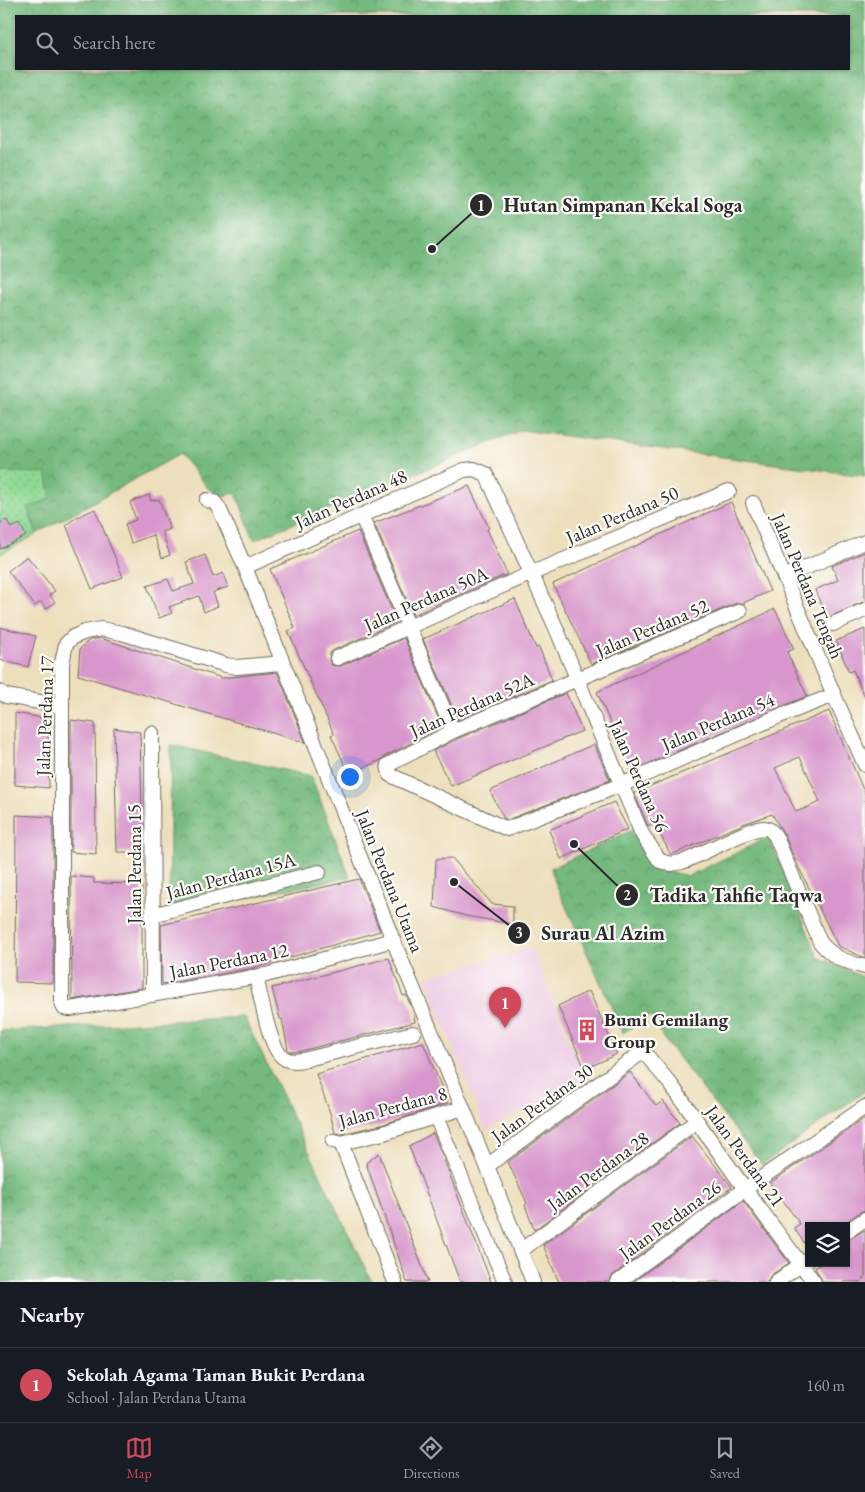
<!DOCTYPE html>
<meta charset="utf-8">
<style>
:root{--surface:#171b24;--page:#242831;--text:#f1f3f6;--muted:#9ea1a6;--line:#363941;--accent:#d1495b}
body{margin:0;font-family:"EB Garamond",serif;background:var(--page);color:var(--text)}
.controls{position:absolute;right:15px;bottom:15px;display:grid;overflow:hidden;border-radius:0px;box-shadow:0 1px 4px #0004}
.controls button{width:45px;height:45px;display:grid;place-items:center;padding:0;border:0;border-bottom:1px solid var(--line);background:var(--surface);color:var(--text);font:25px sans-serif}
.you{position:absolute;left:349px;top:776px;width:18px;height:18px;margin:-12px;border:4px solid #fff;border-radius:50%;background:#1a73e8;box-shadow:0 0 0 8px #1a73e833}
.badge{display:grid;place-items:center;width:32px;height:32px;border-radius:50%;background:var(--accent);color:#fff;font-size:16px;font-weight:700}
.pin{position:absolute;translate:-50% -41px;filter:drop-shadow(0 1px 2px #0008)}
.pin::after{content:'';position:absolute;top:26px;width:18px;height:15px;background:inherit;clip-path:polygon(0 0,100% 0,50% 100%)}
.list{margin:0;padding:0;list-style:none}
h2{display:flex;justify-content:space-between;align-items:center;height:65px;margin:0;padding:0 20px;font-size:21px}
h2 small{font-size:16px;font-weight:400;color:var(--muted)}
.list li{display:grid;grid-template-columns:32px 1fr auto;gap:15px;align-items:center;box-sizing:border-box;height:75px;padding:0 20px;border-top:1px solid var(--line)}
.list b{display:block;font-size:19px;white-space:nowrap}
.list p{margin:0;font-size:16px;white-space:nowrap;color:var(--muted)}
.list em{font-size:16px;font-style:normal;color:var(--muted)}
.icon{flex:none;width:28px;height:28px;fill:none;stroke:currentColor;stroke-width:2;stroke-linecap:round;stroke-linejoin:round}
.map{position:relative;flex:none;width:865px;height:1282px;overflow:hidden}
.search{position:absolute;background:var(--surface);box-shadow:0 1px 4px #0004;left:15px;right:15px;top:15px;height:55px;display:flex;align-items:center;gap:12px;box-sizing:border-box;padding:0 18px;border-radius:0px;color:var(--muted);font-size:19px}
.sheet{height:140px;background:var(--surface)}
nav{display:flex;justify-content:space-around;align-items:center;box-sizing:border-box;height:70px;border-top:1px solid var(--line);background:var(--surface);font-size:14px;color:var(--muted)}
nav a{display:grid;justify-items:center;gap:2px}
nav .on{color:var(--accent)}
.map>svg:first-child{display:block}
</style>
<div class="map">
<svg width="865" height="1282" viewBox="0 0 865 1282">
<defs>
<pattern id="forest-crowns" width="20" height="18" patternUnits="userSpaceOnUse" patternTransform="scale(1.25)"><rect width="20" height="18" fill="#74b97e"/><path d="M2 6a3 3 0 1 1 6 0M12 15a3 3 0 1 1 6 0" fill="none" stroke="#5f9767"/></pattern>
<pattern id="park-dots" width="8" height="8" patternUnits="userSpaceOnUse" patternTransform="scale(1.25)"><rect width="8" height="8" fill="#90d995"/><path d="M2 2h.1M6 6h.1" fill="none" stroke="#7cba81" stroke-width="1.8" stroke-linecap="round"/></pattern>
</defs>
<rect width="100%" height="100%" fill="#fdfcf7"/>
<filter id="ink" filterUnits="userSpaceOnUse"><feTurbulence type="fractalNoise" baseFrequency=".02" numOctaves="2"/><feDisplacementMap in="SourceGraphic" scale="10" xChannelSelector="R" yChannelSelector="G"/><feConvolveMatrix kernelMatrix="1 2 1 2 8 2 1 2 1" color-interpolation-filters="sRGB"/></filter>
<filter id="wash" filterUnits="userSpaceOnUse"><feTurbulence type="fractalNoise" baseFrequency=".0096" numOctaves="4" result="noise"/><feDisplacementMap in="SourceGraphic" scale="20" xChannelSelector="R" yChannelSelector="G"/><feGaussianBlur stdDeviation="1.12" result="paint"/><feColorMatrix in="noise" values="0 0 0 0 0 0 0 0 0 0 0 0 0 0 0 0 0 1.4 0 .05"/><feComposite in="paint" operator="in"/></filter>
<g filter="url(#wash)">
<rect width="100%" height="100%" fill="#eddfbc"/>
<path fill="#efd0e7" d="M532 948 585 1080 486 1130 425 977Z"/>
<path fill="url(#forest-crowns)" stroke="#507254" fill-rule="evenodd" d="M0 0H865V476L521 430 254 540 236 493 222 496 208 488 180 454 0 554ZM16 16H849V69H16Z
M171 745 311 776 350 877 169 913Z
M632 830 655 868 688 876 769 837 818 957 865 978V1091L762 1165 663 1038 650 1015 623 1033 554 880 551 868Z
M244 1017 372 1282H0V1031Z"/>
<path fill="url(#park-dots)" stroke="#5e8260" d="M0 472 46 473 51 498 27 508 37 534 0 554Z"/>
<g id="blocks">
<path fill="#d897cc" fill-rule="evenodd" d="M469 486 489 528 487 529 507 574 413 615 374 523Z
M149 495 151 501 159 499 170 529 162 532 170 555 162 558 153 535 131 543 125 524 136 520 130 502Z
M731 502 770 591 743 603H737L591 664 553 584Z
M95 509 123 577 92 589 66 525 77 517Z
M7 520 11 528 20 524 26 536 0 549V523Z
M358 531 397 622 334 650 330 653 329 661 332 665 340 666 404 638 442 727 384 757 381 760 349 774 331 735 334 734 288 631 295 628 270 569Z
M865 552V601L827 618 815 590 838 580 832 566Z
M205 555 213 577 223 573 228 587 213 592 218 606 204 612 199 596 169 607 172 613 159 618 147 586 168 579 173 591 194 584 186 562Z
M27 556 55 591 49 595 55 602 46 609 41 602 35 606 8 571Z
M515 599 536 648 539 647 552 680 458 720 423 639Z
M775 609 794 649 787 652 807 696 631 771 597 692Z
M0 627 36 636 28 667 0 660Z
M865 629V698L853 670 849 672 836 641Z
M100 638 222 678 277 672 306 743 78 675 80 649 89 640Z
M566 693 582 731 451 786 433 751 457 739Z
M829 711 865 794V958L838 946 798 866 784 834 772 814 743 824 671 855 654 823 648 826 634 793ZM800 757 820 802 796 812 775 768Z
M15 713 48 719 49 788 15 785Z
M71 720 95 723 96 854 71 852Z
M114 728 140 732 143 852H117Z
M594 744 610 780 507 820 503 817 490 791Z
M614 802 628 829 561 859 549 830Z
M16 815 53 817V983L15 982Z
M452 858 492 904 513 906V924L466 916 434 907 436 859Z
M71 876 94 878V883L142 884V988L72 1000Z
M359 879 380 931 254 968 162 984 161 925Z
M389 958 403 996 406 995 413 1010 415 1022 301 1051 292 1052 288 1050 282 1019H280L272 988Z
M589 991 617 1054 585 1069 558 1006Z
M423 1042 448 1103 381 1125 341 1134 335 1133 330 1113 316 1074Z
M630 1072 656 1106 663 1101 680 1123 534 1230 525 1205 527 1203 508 1162Z
M865 1118V1210L860 1212 840 1226H809V1250L794 1228 800 1224 770 1183Z
M433 1133 441 1152 491 1282H460L409 1146Z
M692 1136 732 1187 613 1275 609 1282H559L543 1245Z
M379 1153 428 1282H407L366 1163Z
M743 1201 789 1263 771 1275 767 1282H633Z
M865 1230V1278L860 1282H823L815 1268 822 1263H846V1241Z"/>
</g>
</g>
<g filter="url(#ink)">
<use href="#blocks" fill-opacity="0" stroke="#6f6a5e" stroke-width="1"/>
<g fill="none" stroke-linecap="round" stroke-linejoin="round">
<g stroke="#6f6a5e" stroke-width="16">
<path id="minor" d="M207 500 214 502 219 508 245 567 393 940 487 1166 533 1282
M753 503 834 695 865 765
M361 515 453 731
M245 567 464 470 474 469 486 474 556 628 642 834 660 861 671 864 682 862C702 855 747 828 764 828 769 828 773 832 776 837L820 942C834 959 845 961 865 967
M784 577 865 542
M740 611 453 731 388 765 390 775 507 829 621 785 777 717 834 695
M833 624 865 610
M337 658 530 574 729 491
M282 663 237 667 226 665 122 633 101 629 85 632 73 637 66 644 62 663V1002L64 1008 70 1009 266 975 393 940
M0 692 6 696 62 706
M152 733 153 995
M152 915 319 872
M256 977C261 995 269 1050 284 1058 290 1062 297 1061 303 1060L413 1033
M436 1117 505 1282
M333 1141 341 1143 383 1133 463 1108
M341 1143 395 1282
M487 1166 638 1055 643 1054 648 1057 672 1086 745 1189 814 1282
M846 1232 865 1219
M520 1251 697 1121
M618 1282 745 1189 865 1107
M776 1282 809 1259"/>
</g>
<use href="#minor" stroke="#fff" stroke-width="14"/>
</g>
</g>
<defs>
<g id="building-bare" transform="scale(1.725)"><path d="M-4-6H4V6H1V3H-1V6H-4ZM-2.5-4.3h1.7v1.8h-1.7ZM.8-4.3h1.7v1.8H.8ZM-2.5-1h1.7V.8h-1.7ZM.8-1h1.7V.8H.8Z" fill="#d1495b" stroke="#fdfcf7" stroke-width="2.5" paint-order="stroke"/></g>
</defs>
<g fill-rule="evenodd">
<use href="#building-bare" x="587" y="1030"/>
</g>
<g text-anchor="middle" dominant-baseline="central" stroke-width="4.5" stroke-linejoin="round" paint-order="stroke">
<g font-size="19" fill="#2b2b2b" stroke="#fdfcf7">
<text transform="translate(351 499) rotate(-24)">Jalan Perdana 48</text>
<text transform="translate(622 515) rotate(-23)">Jalan Perdana 50</text>
<text transform="translate(808 586) rotate(67)">Jalan Perdana Tengah</text>
<text transform="translate(426 599) rotate(-24)">Jalan Perdana 50A</text>
<text transform="translate(652 628) rotate(-23)">Jalan Perdana 52</text>
<text transform="translate(472 705) rotate(-24)">Jalan Perdana 52A</text>
<text transform="translate(45 716) rotate(-88)">Jalan Perdana 17</text>
<text transform="translate(718 722) rotate(-23)">Jalan Perdana 54</text>
<text transform="translate(639 776) rotate(66)">Jalan Perdana 56</text>
<text transform="translate(134 864) rotate(-90)">Jalan Perdana 15</text>
<text transform="translate(231 876) rotate(-15)">Jalan Perdana 15A</text>
<text transform="translate(390 881) rotate(68)">Jalan Perdana Utama</text>
<text transform="translate(229 961) rotate(-11)">Jalan Perdana 12</text>
<text transform="translate(542 1103) rotate(-36)">Jalan Perdana 30</text>
<text transform="translate(393 1107) rotate(-15)">Jalan Perdana 8</text>
<text transform="translate(745 1156) rotate(54)">Jalan Perdana 21</text>
<text transform="translate(598 1171) rotate(-36)">Jalan Perdana 28</text>
<text transform="translate(670 1220) rotate(-36)">Jalan Perdana 26</text>
</g>
<g font-size="19" font-weight="bold" fill="#2b2b2b" stroke="#fdfcf7" text-anchor="start">
<text x="604" y="1019">Bumi Gemilang<tspan x="604" dy="22">Group</tspan></text>
</g>
</g>
<path fill="none" stroke="#2b2b2b" stroke-width="2" d="M432 249L481 205M574 844L627 895M454 882L519 933"/>
<g fill="#2b2b2b" stroke="#fdfcf7" stroke-width="2">
<circle cx="432" cy="249" r="5"/>
<circle cx="574" cy="844" r="5"/>
<circle cx="454" cy="882" r="5"/>
<circle cx="481" cy="205" r="12"/>
<circle cx="627" cy="895" r="12"/>
<circle cx="519" cy="933" r="12"/>
</g>
<g font-size="15" text-anchor="middle" font-weight="bold" fill="#fff">
<text x="481" y="211">1</text>
<text x="627" y="900">2</text>
<text x="519" y="938">3</text>
</g>
<g font-size="20" text-anchor="middle" font-weight="bold" fill="#2b2b2b" stroke="#fdfcf7" stroke-width="4.5" stroke-linejoin="round" paint-order="stroke">
<text x="623" y="212">Hutan Simpanan Kekal Soga</text>
<text x="736" y="902">Tadika Tahfie Taqwa</text>
<text x="603" y="940">Surau Al Azim</text>
</g>
</svg>
<div class="controls">
<button><svg class="icon" aria-label="layers" viewBox="0 0 24 24"><path d="M12 4l9 5-9 5-9-5zM3 14l9 5 9-5"/></svg></button>
</div>
<div class="you"></div>
<div class="pin badge" style="left:505px;top:1028px">1</div>
<div class="search"><svg class="icon" aria-label="search" viewBox="0 0 24 24"><circle cx="10" cy="10" r="6"/><path d="M15 15l6 6"/></svg>Search here</div>
</div>
<section class="sheet">
<h2>Nearby<small></small></h2>
<ul class="list">
<li><span class="badge">1</span><div><b>Sekolah Agama Taman Bukit Perdana</b><p>School · Jalan Perdana Utama</p></div><em>160 m</em></li>
</ul>
</section>
<nav>
<a class="on"><svg class="icon" aria-label="map" viewBox="0 0 24 24"><path d="M3 6l6-2 6 2 6-2v14l-6 2-6-2-6 2zM9 4v14M15 6v14"/></svg>Map</a>
<a><svg class="icon" aria-label="directions" viewBox="0 0 24 24"><path d="M12 3l9 9-9 9-9-9zM9 14v-3h6M13 9l2 2-2 2"/></svg>Directions</a>
<a><svg class="icon" aria-label="saved" viewBox="0 0 24 24"><path d="M7 4h10v16l-5-4-5 4z"/></svg>Saved</a>
</nav>
